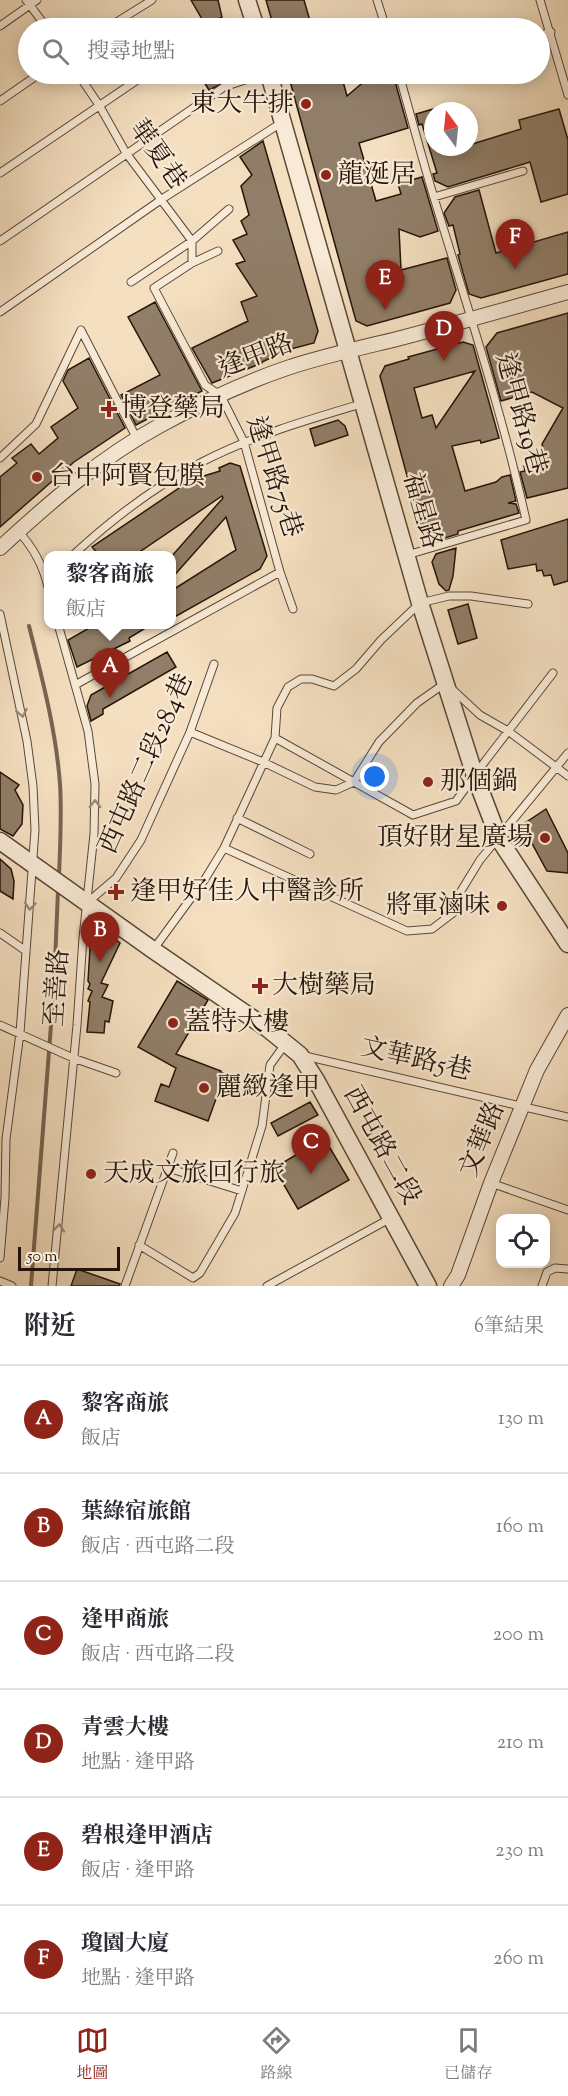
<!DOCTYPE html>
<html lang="zh-TW">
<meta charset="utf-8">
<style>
:root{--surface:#fff;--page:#f2f2f3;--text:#2b2b33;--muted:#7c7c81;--line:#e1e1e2;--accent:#8f2418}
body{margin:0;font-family:"Sorts Mill Goudy","Noto Serif TC",serif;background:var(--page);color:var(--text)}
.controls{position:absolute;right:18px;bottom:18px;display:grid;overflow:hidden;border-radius:12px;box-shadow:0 3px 15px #0003}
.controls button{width:54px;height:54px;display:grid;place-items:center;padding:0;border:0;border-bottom:2px solid var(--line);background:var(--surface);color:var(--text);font:30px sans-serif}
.compass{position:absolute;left:424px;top:102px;width:54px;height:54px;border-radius:50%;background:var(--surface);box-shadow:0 3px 15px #0003;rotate:345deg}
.scale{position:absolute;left:18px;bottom:15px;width:102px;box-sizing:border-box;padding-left:6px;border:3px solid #251409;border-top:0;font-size:16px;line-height:21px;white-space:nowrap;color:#251409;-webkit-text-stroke:4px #f8ead6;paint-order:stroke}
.you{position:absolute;left:375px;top:777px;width:21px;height:21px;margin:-15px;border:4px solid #fff;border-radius:50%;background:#1a73e8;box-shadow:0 0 0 9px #1a73e833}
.badge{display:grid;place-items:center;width:39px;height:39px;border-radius:50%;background:var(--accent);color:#fff;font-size:20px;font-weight:700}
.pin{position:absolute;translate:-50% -50px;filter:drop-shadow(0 2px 3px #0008)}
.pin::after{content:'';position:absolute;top:32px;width:21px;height:18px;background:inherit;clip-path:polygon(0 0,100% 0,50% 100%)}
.popup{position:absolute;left:44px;top:551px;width:132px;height:78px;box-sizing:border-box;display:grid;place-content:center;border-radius:12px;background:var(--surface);filter:drop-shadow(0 2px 4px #0005);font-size:20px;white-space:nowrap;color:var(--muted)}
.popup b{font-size:22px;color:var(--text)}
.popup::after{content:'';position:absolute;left:50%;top:100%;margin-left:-12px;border:12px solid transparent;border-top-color:var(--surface)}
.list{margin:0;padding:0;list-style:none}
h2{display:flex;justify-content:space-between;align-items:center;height:78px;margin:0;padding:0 24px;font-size:26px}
h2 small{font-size:20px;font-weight:400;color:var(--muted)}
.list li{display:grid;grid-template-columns:39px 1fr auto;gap:18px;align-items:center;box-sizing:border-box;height:108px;padding:0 24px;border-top:2px solid var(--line)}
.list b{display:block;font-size:22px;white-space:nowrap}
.list p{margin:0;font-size:20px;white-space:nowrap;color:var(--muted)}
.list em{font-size:20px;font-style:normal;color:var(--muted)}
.icon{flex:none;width:33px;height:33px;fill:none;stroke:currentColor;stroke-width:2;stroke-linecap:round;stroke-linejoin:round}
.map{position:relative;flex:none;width:568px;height:1286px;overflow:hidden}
.search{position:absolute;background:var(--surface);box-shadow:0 3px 15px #0003;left:18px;right:18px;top:18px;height:66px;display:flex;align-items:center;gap:15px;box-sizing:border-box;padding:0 21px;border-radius:33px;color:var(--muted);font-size:22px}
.sheet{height:726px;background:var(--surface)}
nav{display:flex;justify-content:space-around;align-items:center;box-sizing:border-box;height:84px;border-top:2px solid var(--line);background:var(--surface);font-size:16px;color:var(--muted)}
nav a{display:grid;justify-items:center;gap:3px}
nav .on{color:var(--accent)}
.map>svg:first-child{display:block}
</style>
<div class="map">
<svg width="568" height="1286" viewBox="0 0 568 1286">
<rect width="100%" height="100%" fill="#f4dfc0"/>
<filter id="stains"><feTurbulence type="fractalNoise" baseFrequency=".00333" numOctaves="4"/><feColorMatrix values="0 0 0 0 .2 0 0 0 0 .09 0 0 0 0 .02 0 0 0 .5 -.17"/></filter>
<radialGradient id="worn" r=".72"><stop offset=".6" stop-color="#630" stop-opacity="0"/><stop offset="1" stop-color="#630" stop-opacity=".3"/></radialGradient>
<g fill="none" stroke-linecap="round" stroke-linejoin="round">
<path stroke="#776452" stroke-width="4" d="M29 626C42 678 56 730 60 784 62 815 60 846 59 877
M31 1286 54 986 58 890"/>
</g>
<path fill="#917e68" stroke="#251409" stroke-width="1.5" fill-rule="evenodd" d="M191 0H218L222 17 206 26Z
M266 0H304L312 28H274Z
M199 74H242L209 90Z
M288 74H341L347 96 373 74H393L408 128 359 143 376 201 401 194 398 184 422 177 438 231 420 237 399 229 401 270 447 258 456 290 450 303 367 326 356 321Z
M433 109V147H469V145L521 129 519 120 559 109 568 140V194L541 202 530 162 448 187 435 181 433 174 437 173 422 124 419 125 416 114Z
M263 141 318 331 314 343 287 350 262 362V363L212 383 192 348 248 321 241 302 257 296 236 264 245 261 233 240 247 234 241 221 249 215 241 186 252 175 240 157Z
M479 190 496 253 568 232V274L481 298 469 294 458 255 460 254 453 225 449 226 444 213 455 197Z
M155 302 202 391 136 425 121 395 160 375 128 317Z
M568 313V488L527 498 520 472 525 471 524 466 546 460 542 444 563 408 532 392 501 401 486 347 497 333Z
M463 342 473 345 499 438 481 443 480 440 452 446 465 491 496 482 502 477 510 475 516 501 508 503 516 504 519 513 458 531V534L441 539 422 531 380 376 385 366 409 359 408 357ZM475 371 436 428 432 415 422 418 414 388Z
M89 358 125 428 74 462 0 527V477L17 463 12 458 31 444 39 454 58 438 51 427 78 408 63 381 68 370Z
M338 420 345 426 348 435 315 446 310 429Z
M230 463 240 466 267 556 260 569 171 619V591L236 550 226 517 171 579V557L223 498 222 496 135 555H99L92 547 191 480 220 471 219 468Z
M568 519V581L554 585 551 575 544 576 542 570 537 571 536 564 508 569 501 540Z
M456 548 453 576 449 590 446 591 439 584 432 562 436 554Z
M468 604 477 638 458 644 448 610Z
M96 624H152L129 638 130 641 77 667 68 640Z
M167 652 176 667 103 709V714L91 721 87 706 91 695Z
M0 772 19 785 15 790 23 805 22 824 13 836 0 829Z
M546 809 568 853V873L547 871 522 825Z
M0 859 11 869 14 881 13 899 0 891Z
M100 929 120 943 101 983 108 985 102 997 113 1001 109 1022 105 1021 104 1033 87 1032 90 1002 88 1001 92 991 88 989 90 984 88 981 91 932Z
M177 981 208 1000 176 1054 221 1071 220 1072 225 1074 208 1121 155 1101 161 1084 169 1087 176 1068 138 1047Z
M310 1102 318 1115 278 1136 271 1123Z
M324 1138 349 1180 298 1209 274 1168Z
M77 1269 120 1284 119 1286H71Z"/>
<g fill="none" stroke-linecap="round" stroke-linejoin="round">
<g stroke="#594737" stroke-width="9">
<path id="service" d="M26 0 47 28
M377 0 386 28
M540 0 568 95
M0 26 37 0
M107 28 152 0
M223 28 254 20
M540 35 551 32
M78 74 99 105 126 153 192 241V263
M399 74C411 116 422 159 435 201 467 306 502 412 526 520L407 555
M0 101 39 74
M0 173 146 74
M434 197 523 171
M0 241 224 87 263 74
M131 282 192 241 229 209
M0 312 162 199 281 123
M0 458 36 424 81 330 137 439
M18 531C33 547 43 565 48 587
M72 556C111 520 155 486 202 462 252 436 307 420 361 404
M280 572 293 609
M0 614 27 741 33 786 35 830 20 1033 6 1139 5 1198 0 1258
M75 685 280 572 244 442 221 396 205 385 154 288 192 263 218 251
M452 689 480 715 508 731 568 776
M190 732 263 762 315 787 336 790 354 782 379 742 417 703 444 684
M275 738 413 815 456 801 486 760 553 673
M237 818 310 854
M224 848 407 931 432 929 453 913 461 891 480 860 568 753
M88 902 116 878 141 840 190 732 214 664
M0 933 26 951
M153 950 205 879 224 848 275 738 277 708 288 687 301 679H312L334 686 356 669 381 640 420 603 449 596H471L528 604
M0 1025 73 1058 116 1073
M305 1056 568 1117
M168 1168 242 1191
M491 1183 568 1210
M139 1245 193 1278 200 1273 235 1213 262 1126 270 1065 286 1043
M0 1281 12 1286
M52 1286 77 1025 83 938 94 834 95 784 88 731 58 624
M125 1286 173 1153
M267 1286 391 1218
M542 1286 547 1272 555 1268 568 1269"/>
</g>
<g stroke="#594737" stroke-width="16">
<path id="minor" d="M0 548C49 503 100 458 159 426 199 404 243 383 287 368 323 356 360 348 397 339 454 324 511 308 568 292
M451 1286 458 1275 491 1183 537 1070 568 1015"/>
</g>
<g stroke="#594737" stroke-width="19">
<path id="tertiary" d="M247 0 256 28
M269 74 420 603 475 776 499 839 568 944
M0 841 153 950 268 1029 300 1055 316 1080 428 1286"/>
</g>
<use href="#service" stroke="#f8ead6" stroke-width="7"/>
<use href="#minor" stroke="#f8ead6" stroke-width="14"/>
<use href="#tertiary" stroke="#f8ead6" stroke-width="16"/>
</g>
<defs><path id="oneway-chevron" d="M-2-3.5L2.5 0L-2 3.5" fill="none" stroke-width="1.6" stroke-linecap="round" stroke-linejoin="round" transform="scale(1.5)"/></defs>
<g stroke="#998a7a">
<use href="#oneway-chevron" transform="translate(22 713) rotate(79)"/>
<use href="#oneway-chevron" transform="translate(95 804) rotate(-89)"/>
<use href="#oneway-chevron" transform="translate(30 906) rotate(95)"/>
<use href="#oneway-chevron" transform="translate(59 1228) rotate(-85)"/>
</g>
<g fill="#8f2418" stroke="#f8ead6" stroke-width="2">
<circle cx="306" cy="104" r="6"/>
<circle cx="326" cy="175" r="6"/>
<path d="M106 400h6v6h6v6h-6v6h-6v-6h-6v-6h6z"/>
<circle cx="37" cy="477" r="6"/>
<circle cx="428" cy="782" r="6"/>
<circle cx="545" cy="838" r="6"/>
<path d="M113 883h6v6h6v6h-6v6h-6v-6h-6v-6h6z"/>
<circle cx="502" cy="906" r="6"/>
<path d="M257 977h6v6h6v6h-6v6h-6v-6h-6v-6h6z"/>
<circle cx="173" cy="1023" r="6"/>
<circle cx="204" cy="1088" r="6"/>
<circle cx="91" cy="1174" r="6"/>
</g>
<g text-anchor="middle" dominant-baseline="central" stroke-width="4.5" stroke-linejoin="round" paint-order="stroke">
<g font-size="26" fill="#251409" stroke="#f8ead6" text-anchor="start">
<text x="294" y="104" text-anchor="end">東大牛排</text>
<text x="338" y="175">龍涎居</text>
<text x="121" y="409">博登藥局</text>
<text x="49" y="477">台中阿賢包膜</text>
<text x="440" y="782">那個鍋</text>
<text x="533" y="838" text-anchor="end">頂好財星廣場</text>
<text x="130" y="892">逢甲好佳人中醫診所</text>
<text x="490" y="906" text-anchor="end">將軍滷味</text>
<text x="272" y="986">大樹藥局</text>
<text x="185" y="1023">蓋特大樓</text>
<text x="216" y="1088">麗緻逢甲</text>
<text x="103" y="1174">天成文旅回行旅</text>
</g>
<g font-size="26" fill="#251409" stroke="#f8ead6">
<text transform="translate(157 155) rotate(55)">華夏巷</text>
<text transform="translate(256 357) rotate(-21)">逢甲路</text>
<text transform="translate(520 414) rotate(74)">逢甲路19巷</text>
<text transform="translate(273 477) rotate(72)">逢甲路75巷</text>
<text transform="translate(421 511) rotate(74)">福星路</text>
<text transform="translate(147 764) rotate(-66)">西屯路二段284巷</text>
<text transform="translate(58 988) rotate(-86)">至善路</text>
<text transform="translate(416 1060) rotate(13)">文華路5巷</text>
<text transform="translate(483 1140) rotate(-68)">文華路</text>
<text transform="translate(381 1146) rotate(61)">西屯路二段</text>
</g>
</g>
<rect width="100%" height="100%" filter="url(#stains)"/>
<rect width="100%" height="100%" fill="url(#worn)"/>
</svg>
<div class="controls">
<button><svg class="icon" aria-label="locate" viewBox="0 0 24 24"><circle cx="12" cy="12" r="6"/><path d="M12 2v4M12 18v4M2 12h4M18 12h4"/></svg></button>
</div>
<svg class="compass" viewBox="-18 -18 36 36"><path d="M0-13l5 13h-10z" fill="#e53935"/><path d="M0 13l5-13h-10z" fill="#7c7c81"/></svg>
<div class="scale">50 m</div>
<div class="you"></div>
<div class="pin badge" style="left:110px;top:698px">A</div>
<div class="popup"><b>黎客商旅</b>飯店</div>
<div class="pin badge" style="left:100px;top:962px">B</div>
<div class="pin badge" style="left:311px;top:1174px">C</div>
<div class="pin badge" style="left:444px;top:361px">D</div>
<div class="pin badge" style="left:385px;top:310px">E</div>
<div class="pin badge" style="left:515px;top:269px">F</div>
<div class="search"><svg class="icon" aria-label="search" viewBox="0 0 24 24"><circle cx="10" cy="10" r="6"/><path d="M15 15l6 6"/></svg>搜尋地點</div>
</div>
<section class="sheet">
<h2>附近<small>6筆結果</small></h2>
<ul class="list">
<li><span class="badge">A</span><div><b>黎客商旅</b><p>飯店</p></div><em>130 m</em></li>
<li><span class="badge">B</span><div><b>葉綠宿旅館</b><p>飯店 · 西屯路二段</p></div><em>160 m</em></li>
<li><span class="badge">C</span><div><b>逢甲商旅</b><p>飯店 · 西屯路二段</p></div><em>200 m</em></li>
<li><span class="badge">D</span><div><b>青雲大樓</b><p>地點 · 逢甲路</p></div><em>210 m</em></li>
<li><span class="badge">E</span><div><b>碧根逢甲酒店</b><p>飯店 · 逢甲路</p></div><em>230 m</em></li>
<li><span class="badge">F</span><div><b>瓊園大廈</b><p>地點 · 逢甲路</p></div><em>260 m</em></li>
</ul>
</section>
<nav>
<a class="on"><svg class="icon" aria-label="map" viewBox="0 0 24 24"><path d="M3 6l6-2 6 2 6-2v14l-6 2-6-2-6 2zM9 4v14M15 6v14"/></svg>地圖</a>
<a><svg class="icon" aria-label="directions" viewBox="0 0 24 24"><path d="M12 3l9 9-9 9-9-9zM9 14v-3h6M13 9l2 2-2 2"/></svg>路線</a>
<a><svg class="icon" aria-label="saved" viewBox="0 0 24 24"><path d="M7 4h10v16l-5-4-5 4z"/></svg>已儲存</a>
</nav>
